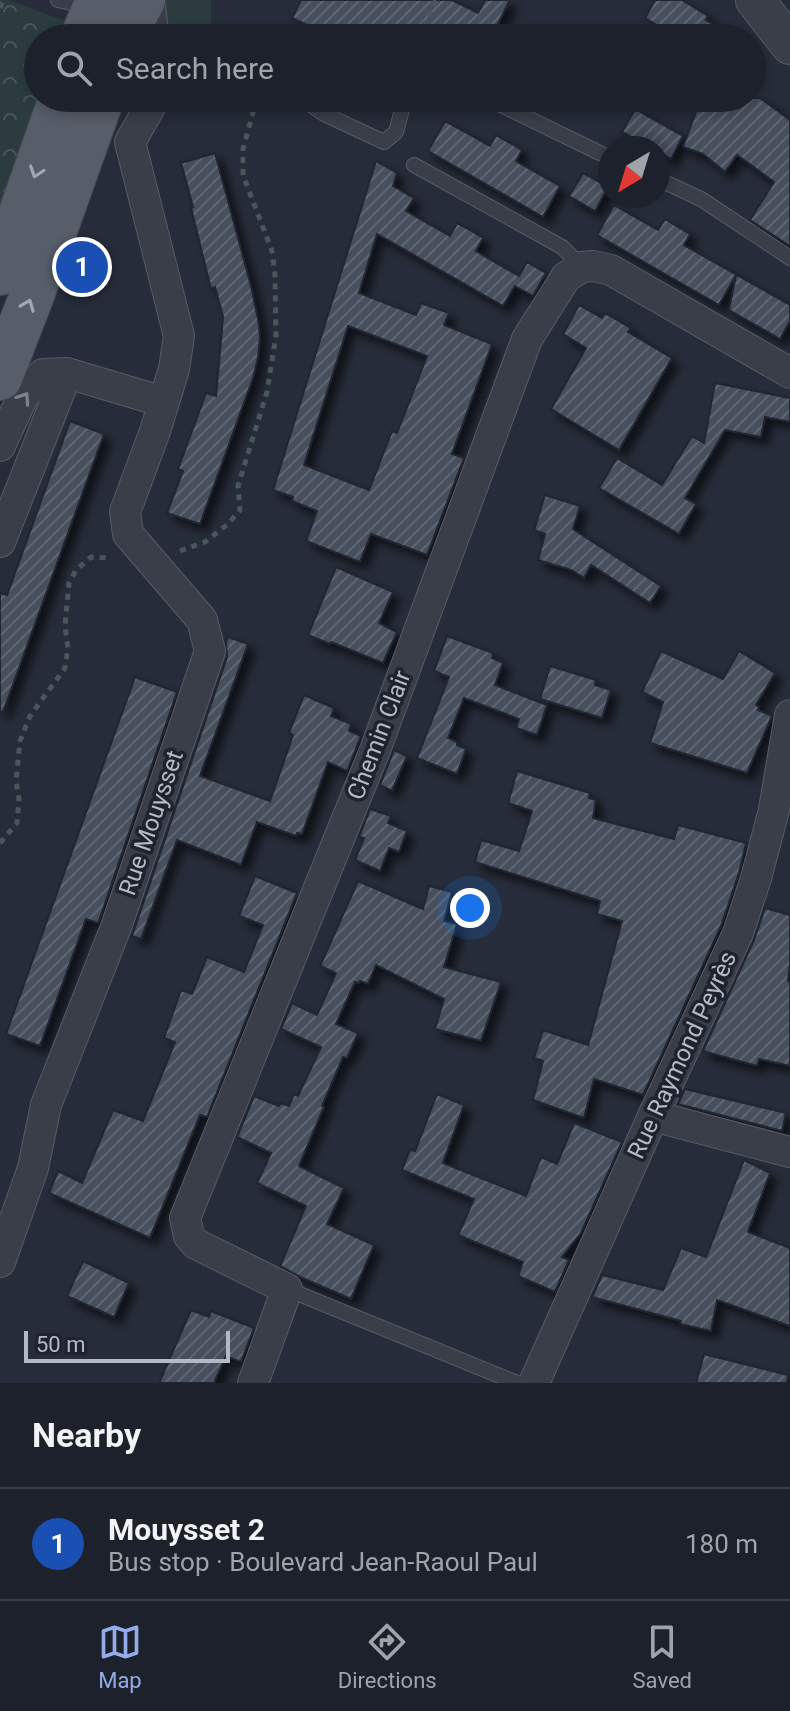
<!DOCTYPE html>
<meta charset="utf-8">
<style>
:root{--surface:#1c212b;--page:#252933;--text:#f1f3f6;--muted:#a0a3a9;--line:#3a3e47;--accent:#94adea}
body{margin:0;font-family:Roboto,sans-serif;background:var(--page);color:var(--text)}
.compass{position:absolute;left:598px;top:136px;width:72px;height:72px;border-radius:50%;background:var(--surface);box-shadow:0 4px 12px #0003;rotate:218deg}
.scale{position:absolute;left:24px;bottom:20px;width:206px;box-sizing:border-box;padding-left:8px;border:4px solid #b4b9c5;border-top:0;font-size:22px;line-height:28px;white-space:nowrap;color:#b4b9c5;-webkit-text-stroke:6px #1e232e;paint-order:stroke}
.you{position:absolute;left:470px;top:908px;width:28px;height:28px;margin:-20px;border:6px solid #fff;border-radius:50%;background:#1a73e8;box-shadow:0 0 0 12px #1a73e833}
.badge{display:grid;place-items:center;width:52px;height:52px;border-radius:50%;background:var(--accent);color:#fff;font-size:26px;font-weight:700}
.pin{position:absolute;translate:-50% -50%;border:4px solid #fff;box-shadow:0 2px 8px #0006}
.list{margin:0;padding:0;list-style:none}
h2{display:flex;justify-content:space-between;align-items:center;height:104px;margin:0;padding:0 32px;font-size:34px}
h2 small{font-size:26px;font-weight:400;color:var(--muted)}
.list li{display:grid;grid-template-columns:52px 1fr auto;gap:24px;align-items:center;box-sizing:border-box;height:112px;padding:0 32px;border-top:2px solid var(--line)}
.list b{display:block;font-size:30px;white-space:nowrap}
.list p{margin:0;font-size:26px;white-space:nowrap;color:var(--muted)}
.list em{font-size:26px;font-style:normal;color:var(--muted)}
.icon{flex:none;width:44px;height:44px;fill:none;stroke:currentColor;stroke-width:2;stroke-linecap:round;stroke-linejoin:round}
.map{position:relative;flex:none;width:790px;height:1383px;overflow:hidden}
.search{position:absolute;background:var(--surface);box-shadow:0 4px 12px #0003;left:24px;right:24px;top:24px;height:88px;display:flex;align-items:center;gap:20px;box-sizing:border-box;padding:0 28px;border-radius:44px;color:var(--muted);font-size:30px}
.sheet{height:216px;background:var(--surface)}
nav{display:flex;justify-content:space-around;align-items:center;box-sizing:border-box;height:112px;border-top:2px solid var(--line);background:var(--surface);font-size:22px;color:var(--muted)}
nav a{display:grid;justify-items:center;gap:4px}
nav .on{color:var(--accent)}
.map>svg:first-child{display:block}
</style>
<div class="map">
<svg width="790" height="1383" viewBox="0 0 790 1383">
<defs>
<pattern id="forest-crowns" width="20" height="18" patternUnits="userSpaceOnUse" patternTransform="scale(2)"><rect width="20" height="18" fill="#2c3c3e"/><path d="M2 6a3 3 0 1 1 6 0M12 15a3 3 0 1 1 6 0" fill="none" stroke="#485658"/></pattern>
<pattern id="building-hatch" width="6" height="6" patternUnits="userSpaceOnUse" patternTransform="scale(2)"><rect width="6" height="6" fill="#474f5d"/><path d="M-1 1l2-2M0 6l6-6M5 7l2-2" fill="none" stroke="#5f6673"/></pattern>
<filter id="shadow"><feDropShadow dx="7" dy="7" stdDeviation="4" flood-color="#0009"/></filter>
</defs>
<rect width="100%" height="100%" fill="#262c39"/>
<path fill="#2c3c3e" d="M157 0H211V22L213 38H160Z"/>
<path fill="url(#forest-crowns)" d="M0 0H8L65 21 59 38H38V97L0 203Z"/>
<path fill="url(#building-hatch)" stroke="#202530" stroke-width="2" fill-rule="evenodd" filter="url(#shadow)" d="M301 0H452L478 13 485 0H510L491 38H334L292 18Z
M655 0H682L708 16 706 20 736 38H678L645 18Z
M701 98H760L790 120V246L750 220 774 182 737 155 725 172 703 154 683 147Z
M635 109 683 136 671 159 658 152V148H651L622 132Z
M445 121 490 146 496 135 522 150 516 161 560 186 543 217 428 151Z
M215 153 251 286 258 319 260 336 258 358 253 378 200 524 167 513 183 471 178 469 206 393 216 396 223 317 215 287 211 289 191 208 193 207 181 163Z
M376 161 397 173 393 186 414 198 406 211 450 236 457 223 470 230 483 238 476 251 519 276 527 262 546 273 533 296 515 286 503 306 377 234 359 293 416 315 421 303 449 313 444 325 492 344 452 454 464 458 427 555 371 534 360 562 306 541 317 511 292 501 293 497 273 490ZM348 326 427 356 397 433 392 431 369 490 304 465Z
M583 173 608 187 595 211 569 196Z
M614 205 658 230 665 219 690 234 684 245 790 305V321L780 339 729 310 736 275 719 305 597 235Z
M579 305 602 318 605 313 631 328 628 332 672 358 619 450 551 409 586 348 563 334Z
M715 383 790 398V422L765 417 761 437 725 430 685 498 696 504 679 534 599 488 617 458 662 485 692 436 704 443Z
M70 421 104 434 3 712H0V593L7 595Z
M545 495 580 506 573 529 661 586 650 603 591 565 584 578 571 570 538 560 545 534 534 530Z
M336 567 393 592 379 623 397 632 383 663 331 642 330 644 308 635Z
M447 636 493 653 492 658 503 663 495 685 547 705 537 735 516 728 519 719 464 698 448 738 457 742V745L466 749 457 774 417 758 449 677 434 671Z
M228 637 248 644 200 776 270 801 293 735 289 733 304 695 334 708 331 716 351 724 349 731 361 736 347 771 328 762 302 834 297 833 296 836 257 822 241 865 177 840 141 939 132 936 227 657 226 641Z
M661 651 723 679 739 651 775 673 756 705 759 707 758 710 772 716 747 773 650 743 663 702 642 692Z
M550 666 596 680 595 685 611 690 602 718 540 699Z
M135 677 177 692 99 921 98 923 86 919 40 1046 6 1034Z
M394 750 407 756 392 791 380 785Z
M517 771 590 793 589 798 596 800 593 818 674 839 678 825 746 843 739 873 721 926 643 1095 594 1079 584 1118 533 1100 543 1061 534 1058 543 1030 588 1045 622 921 597 914 600 901 475 862 481 840 519 851 532 811 508 803Z
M370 809 391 816 388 823 407 831 399 852 389 848 380 871 355 860 364 838 359 837Z
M255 876 297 893 207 1117 200 1115 150 1238 49 1193 58 1171 82 1183 113 1110 143 1121 175 1042 164 1038 181 990 192 994 207 957 244 972 263 925 239 916Z
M358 881 423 909 429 886 452 892 444 921 457 924 444 967 501 982 481 1041 435 1029 444 999 376 965 368 984 360 981 359 983 355 982 336 1024 358 1033 347 1058 343 1057 322 1106 324 1107 299 1166 344 1188 327 1224 374 1245 351 1299 300 1277 280 1266 306 1206 257 1183 271 1153 237 1137 254 1096 279 1106 281 1103 289 1106 294 1094 298 1096 321 1047 281 1029 292 1003 317 1015 336 973 320 966Z
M765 908 790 915V964L788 981 790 982V1066L759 1059 757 1066 703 1051 754 940Z
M685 1089 786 1113 782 1131 678 1104Z
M437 1094 464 1105 443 1163 526 1196 541 1157 557 1164 574 1123 622 1142 581 1233 562 1257 569 1260 555 1292 518 1276 523 1262 458 1235 474 1199 402 1170 410 1150 415 1151Z
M744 1160 770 1173 748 1232 790 1248V1326L717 1300 711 1331 680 1324 681 1321 592 1297 602 1275 663 1290 681 1248 706 1257Z
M83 1261 129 1283 114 1317 67 1296Z
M191 1310 209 1317 211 1311 254 1328 241 1362 226 1356 214 1383H159Z
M704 1354 788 1375 787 1383H696Z"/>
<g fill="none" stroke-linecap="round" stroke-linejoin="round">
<g stroke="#575c67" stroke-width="16">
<path id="service" d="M58 0 71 3 73 0
M301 98 324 114 384 142 396 132 405 98
M499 104 610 158
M414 165 562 247 582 267
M658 179 701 199 790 258
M287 1289 517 1383"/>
</g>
<g stroke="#575c67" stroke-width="32">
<path id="minor" d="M149 0 154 38
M0 446 22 398 43 374 67 373 164 402 174 369 179 336 130 142 155 98
M0 542 67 373
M653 1116 790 1152
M0 1262 33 1168 46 1105 116 927 210 651 202 620 128 534 125 512 155 431 164 402
M253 1383 287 1289 196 1244 189 1236 185 1218 375 750 527 339 566 277 582 267 593 266 611 270 790 373
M534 1383 653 1116 738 933 756 878 774 810 790 715"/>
</g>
<g stroke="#575c67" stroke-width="40">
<path id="tertiary" d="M755 0 790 45"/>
</g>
<g stroke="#424752" stroke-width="46">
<path id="primary" d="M82 38 98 0
M123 38 143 0
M0 273 61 98
M0 378 32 295 102 98"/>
</g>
<path stroke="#49575b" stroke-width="5" stroke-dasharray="6 6" stroke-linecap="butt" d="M0 8 3 0
M417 38 436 0
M180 551 205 542 228 524 240 510 238 486 267 392 276 335 275 275 272 251 243 175V149L257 98
M0 843 17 823 19 799 16 781 20 741 30 716 65 668 68 648 65 626 69 583 76 570 91 557 111 558"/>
<use href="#service" stroke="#393e49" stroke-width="14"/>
<use href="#minor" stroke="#393e49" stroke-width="30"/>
<use href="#tertiary" stroke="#393e49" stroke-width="38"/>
<use href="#primary" stroke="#575d69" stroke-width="44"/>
</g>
<defs><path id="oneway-chevron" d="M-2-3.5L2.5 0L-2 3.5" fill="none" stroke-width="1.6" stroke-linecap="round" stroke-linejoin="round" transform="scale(2)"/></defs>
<g stroke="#a1a7b3">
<use href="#oneway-chevron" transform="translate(36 172) rotate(109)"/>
<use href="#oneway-chevron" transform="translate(28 305) rotate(-69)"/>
</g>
<use stroke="#7d828d" href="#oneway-chevron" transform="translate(24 398) rotate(-56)"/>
<g text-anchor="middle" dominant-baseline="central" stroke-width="7" stroke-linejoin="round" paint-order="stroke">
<g font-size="24" fill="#b4b9c5" stroke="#1e232e">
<text transform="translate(379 735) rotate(-69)">Chemin Clair</text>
<text transform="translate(151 823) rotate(-71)">Rue Mouysset</text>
<text transform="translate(682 1055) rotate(-65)">Rue Raymond Peyrès</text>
</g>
</g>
</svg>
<svg class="compass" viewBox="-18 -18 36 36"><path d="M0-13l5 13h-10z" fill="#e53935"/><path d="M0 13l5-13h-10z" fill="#a0a3a9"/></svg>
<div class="scale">50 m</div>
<div class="you"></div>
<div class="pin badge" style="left:82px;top:267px;background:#1a4fb4">1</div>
<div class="search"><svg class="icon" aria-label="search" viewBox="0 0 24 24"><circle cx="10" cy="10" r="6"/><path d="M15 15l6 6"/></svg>Search here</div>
</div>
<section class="sheet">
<h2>Nearby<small></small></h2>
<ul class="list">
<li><span class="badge" style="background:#1a4fb4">1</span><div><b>Mouysset 2</b><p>Bus stop · Boulevard Jean-Raoul Paul</p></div><em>180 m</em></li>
</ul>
</section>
<nav>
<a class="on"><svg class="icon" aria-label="map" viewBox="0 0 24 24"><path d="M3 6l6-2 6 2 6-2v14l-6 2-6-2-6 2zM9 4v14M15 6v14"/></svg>Map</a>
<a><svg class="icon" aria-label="directions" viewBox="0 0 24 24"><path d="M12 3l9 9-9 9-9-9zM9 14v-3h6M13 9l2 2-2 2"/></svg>Directions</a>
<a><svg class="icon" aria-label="saved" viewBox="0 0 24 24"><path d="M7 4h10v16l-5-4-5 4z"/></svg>Saved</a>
</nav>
